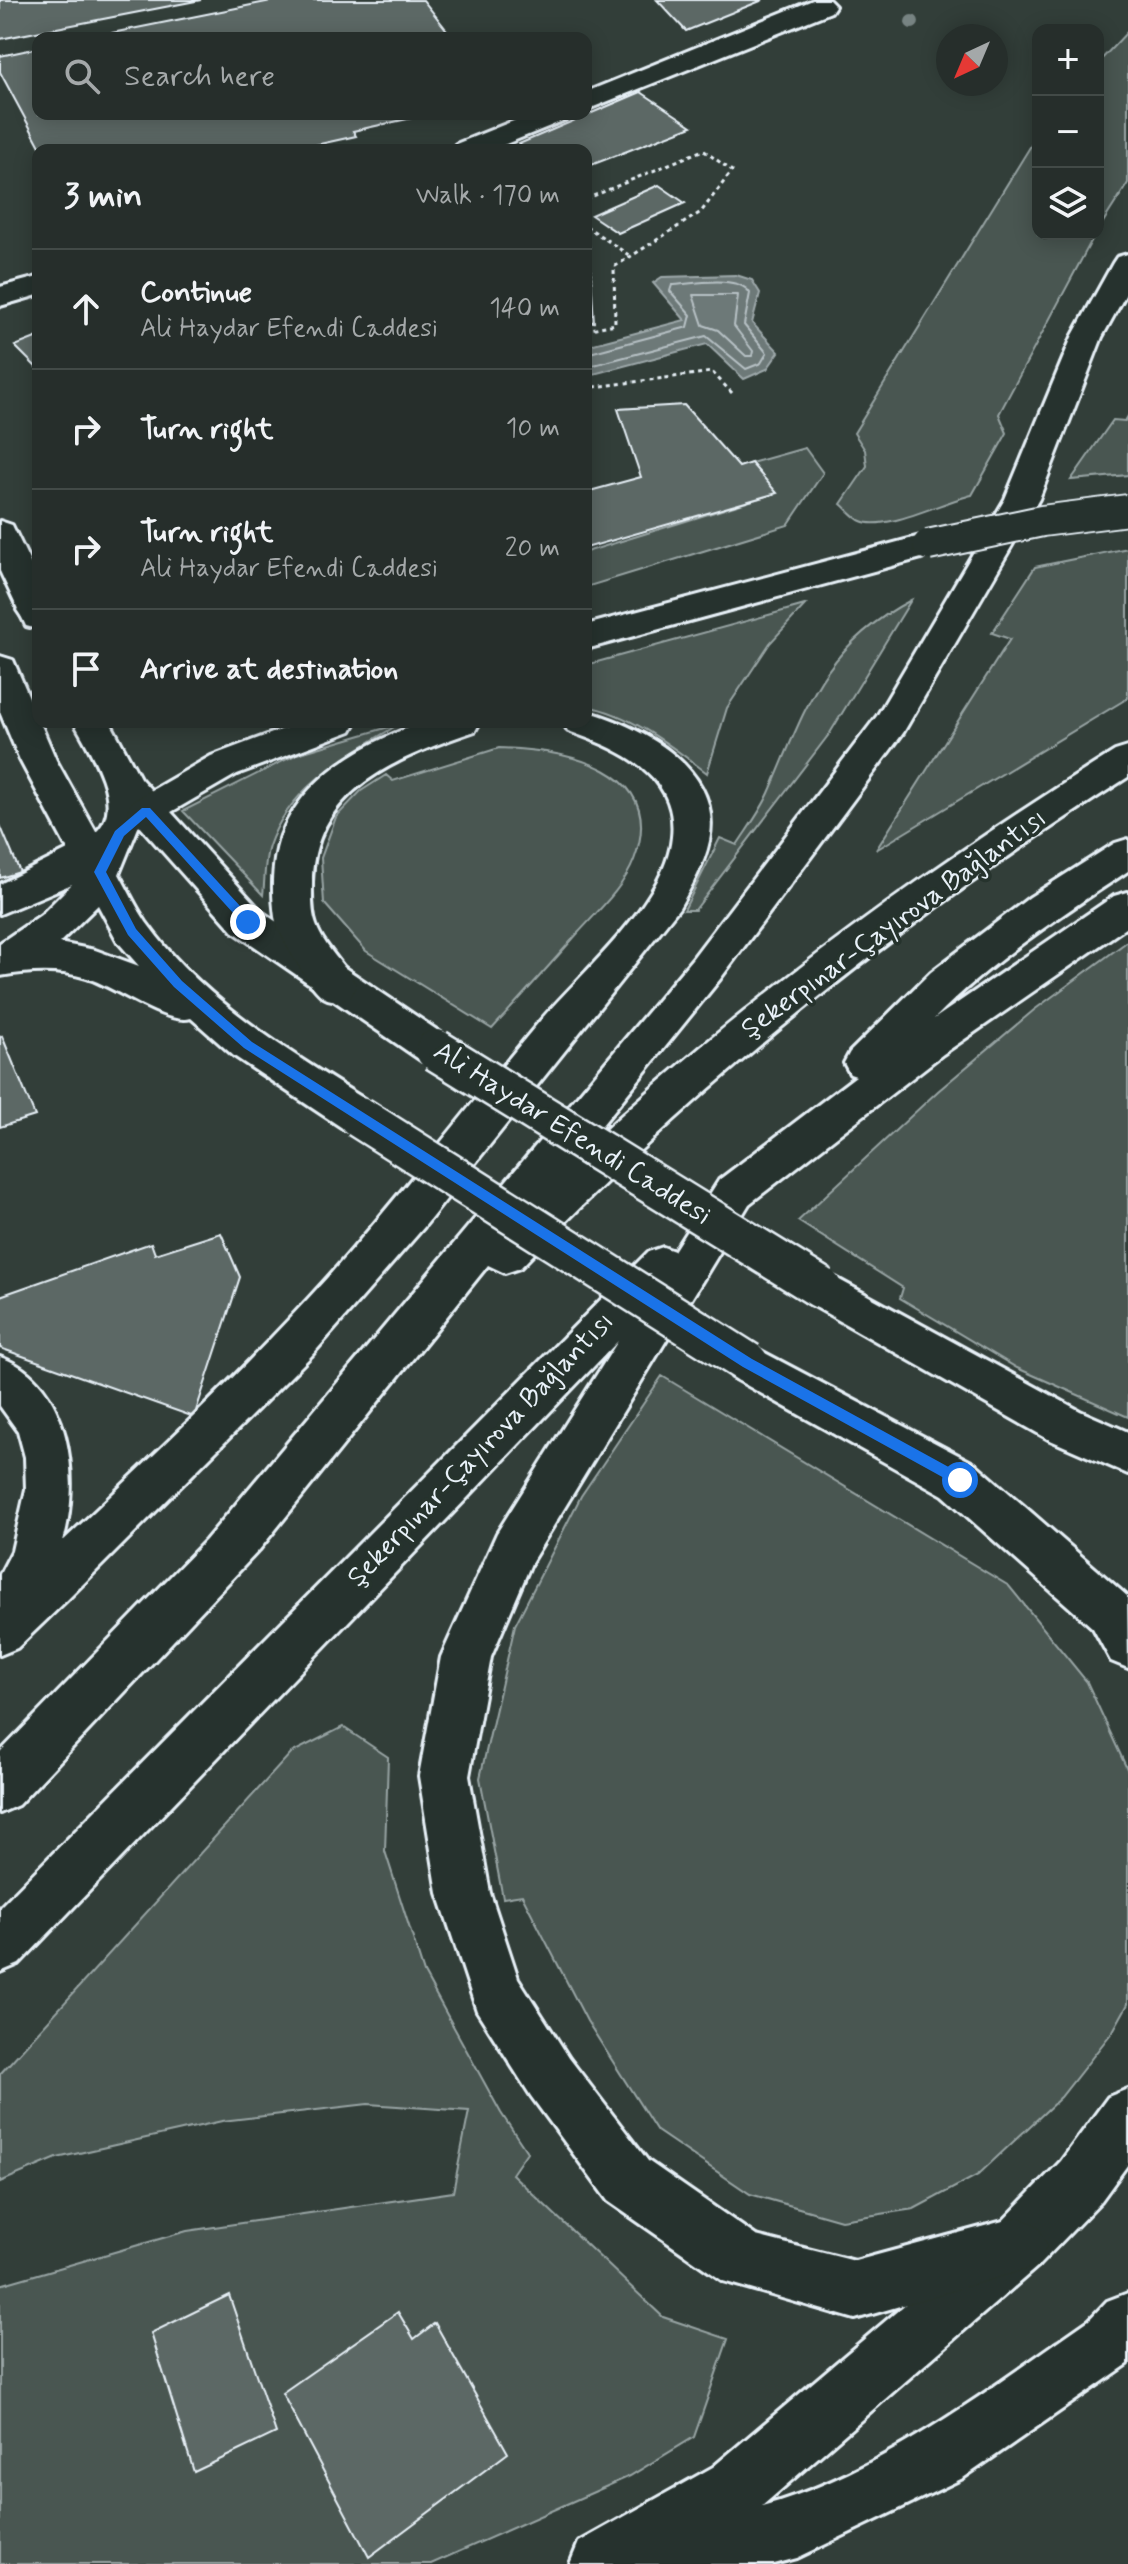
<!DOCTYPE html>
<meta charset="utf-8">
<style>
:root{--surface:#262e2b;--page:#323a37;--text:#f1f3f6;--muted:#a4a8a9;--line:#424a47}
body{margin:0;font-family:Mynerve,sans-serif;background:var(--page);color:var(--text)}
.controls{position:absolute;right:24px;top:24px;display:grid;overflow:hidden;border-radius:16px;box-shadow:0 4px 20px #0003}
.controls button{width:72px;height:72px;display:grid;place-items:center;padding:0;border:0;border-bottom:2px solid var(--line);background:var(--surface);color:var(--text);font:40px sans-serif}
.compass{position:absolute;left:936px;top:24px;width:72px;height:72px;border-radius:50%;background:var(--surface);box-shadow:0 4px 20px #0003;rotate:224deg}
.stop{position:absolute;width:24px;height:24px;margin:-18px;border:6px solid #1a73e8;border-radius:50%;background:#fff}
.stop.end{background:#1a73e8;border-color:#fff;box-shadow:0 2px 8px #0008}
.list{margin:0;padding:0;list-style:none}
h2{display:flex;justify-content:space-between;align-items:center;height:104px;margin:0;padding:0 32px;font-size:34px}
h2 small{font-size:26px;font-weight:400;color:var(--muted)}
.list li{display:grid;grid-template-columns:52px 1fr auto;gap:24px;align-items:center;box-sizing:border-box;height:120px;padding:0 32px;border-top:2px solid var(--line)}
.list b{display:block;font-size:30px;white-space:nowrap}
.list p{margin:0;font-size:26px;white-space:nowrap;color:var(--muted)}
.list em{font-size:26px;font-style:normal;color:var(--muted)}
.icon{flex:none;width:44px;height:44px;fill:none;stroke:currentColor;stroke-width:2;stroke-linecap:round;stroke-linejoin:round}
.map{position:relative;flex:none;width:1128px;height:2564px;overflow:hidden}
.search{position:absolute;background:var(--surface);box-shadow:0 4px 20px #0003;left:32px;top:32px;width:560px;height:88px;display:flex;align-items:center;gap:20px;box-sizing:border-box;padding:0 28px;border-radius:16px;color:var(--muted);font-size:30px}
.panel{position:absolute;background:var(--surface);box-shadow:0 4px 20px #0003;left:32px;top:144px;width:560px;height:584px;border-radius:16px}
.map>svg:first-child{display:block}
</style>
<div class="map">
<svg width="1128" height="2564" viewBox="0 0 1128 2564">
<rect width="100%" height="100%" fill="#323e39"/>
<filter id="ink" filterUnits="userSpaceOnUse"><feTurbulence type="fractalNoise" baseFrequency=".0125" numOctaves="2"/><feDisplacementMap in="SourceGraphic" scale="16" xChannelSelector="R" yChannelSelector="G"/><feConvolveMatrix kernelMatrix="1 2 1 2 8 2 1 2 1" color-interpolation-filters="sRGB"/></filter>
<g filter="url(#ink)">
<path fill="#495651" stroke="#98a4a4" stroke-width="2" d="M1128 31V183L1098 230V63Z
M1038 134V234H1095L999 414 1007 433 972 495C944 501 885 532 861 521 854 518 847 509 841 504L867 466 865 450 854 433Z
M1128 416V475L1071 480 1113 420 1125 421Z
M805 448 823 473 788 525 586 587V552L776 493 751 463Z
M1128 548V698L876 850 1010 639 992 633 1035 567Z
M911 600 830 733 695 910H684L720 838 737 845C748 828 761 811 769 793 806 708 822 647 911 600Z
M805 605 770 643 727 708 707 773C671 746 631 714 586 706V665Z
M399 724C348 756 290 785 269 846 264 861 265 880 263 895L183 811 297 754Z
M499 748C565 750 669 768 634 860 624 887 597 912 578 933 550 965 521 997 492 1029L366 951 324 903 321 858 336 817 361 791 386 775 393 781Z
M1128 941V1417L1017 1368 900 1298 903 1288 798 1221 938 1091 1034 1010Z
M662 1376 1009 1586 1087 1682 1128 1771V2004L1113 2031 1061 2097 978 2175 914 2209 841 2220 750 2194 657 2131 587 2021 522 1895 503 1898 480 1778 515 1625 581 1496Z
M343 1727 388 1757 385 1851 424 1973 501 2113 527 2152 512 2174 663 2317 728 2339 694 2437 630 2476 431 2564H0V2285L187 2231 453 2192 469 2111 368 2104 222 2121 57 2158 0 2182V2074L291 1753Z"/>
<path fill="#6d7978" stroke="#9ea9ab" stroke-width="2" d="M736 275 752 280 760 293 752 323 779 352 767 369 744 379 707 344 586 376V346L685 320 653 283 662 277Z"/>
<g fill="none" stroke-linecap="round" stroke-linejoin="round">
<path stroke="#b7c1c5" stroke-width="2" d="M693 295H738L734 326 753 351 752 356H746L718 330 703 325Z
M586 354 688 327 691 315 670 291 672 285C692 284 738 274 750 293L744 325 767 353 761 363 746 369 706 336 586 367"/>
</g>
<path fill="#5c6865" stroke="#e8f1f8" stroke-width="2" d="M0 0H201L0 39Z
M276 0H423L453 38H87Z
M657 0H763L686 31Z
M38 48V114H430L353 131 356 136 293 150H42L0 72V56Z
M641 92 692 126 586 167V150H527L519 144Z
M659 185 685 203 618 233 591 215Z
M586 244H589L594 322 586 321Z
M38 337V369L15 346Z
M684 405 739 467 751 463 777 493 586 548V492L641 477 618 409Z
M0 825 20 872 0 878Z
M2 1036 35 1116 0 1127V1037Z
M221 1233 240 1277 194 1417 0 1348V1296L151 1243 155 1254Z
M229 2295 276 2433 194 2472 151 2333Z
M398 2312 414 2339 435 2323 508 2453 369 2557 282 2393Z"/>
<g fill="none" stroke-linecap="round" stroke-linejoin="round">
<g stroke="#e8f1f8" stroke-width="6">
<path id="minor" d="M813 0H829L835 6 831 12 586 110V92Z
M531 114H569L565 120 491 150H452L456 144Z
M38 277V295L0 306V287Z
M1128 2089V2164L1101 2201 1038 2266 762 2506C880 2474 989 2389 1089 2320L1107 2301 1128 2293V2364L963 2478 797 2558 774 2564H570L579 2542 713 2467 998 2226 1061 2161 1108 2097Z"/>
</g>
<g stroke="#e8f1f8" stroke-width="6">
<path id="major" d="M0 521 12 525 38 579V629L26 626 0 571Z
M0 656 13 660 56 760 96 832C127 805 88 749 74 722H110L140 778 262 912 450 1039 456 1050 450 1061 436 1066 422 1061 234 932 139 825 119 874C128 890 136 907 146 922 203 1002 293 1054 374 1105L380 1117 374 1129 359 1133 344 1129 234 1056 191 1018C168 1026 114 986 87 978 58 969 30 971 0 976V943L41 915 72 884 0 914V884L68 850 20 760 0 712ZM98 905 118 942 139 966 95 950 59 943Z
M821 1270 1080 1411 1128 1432V1474L1048 1439 805 1301 799 1288 805 1275Z
M748 1344 977 1465 1127 1596 1128 1668 1111 1661 1093 1628 943 1495 732 1377 725 1363 732 1349Z"/>
</g>
<g stroke="#e8f1f8" stroke-width="6">
<path id="highway" d="M1128 254V290L1102 337 1039 499 903 733 720 979 577 1156C742 1002 923 871 1115 751L1128 747V777C904 920 705 1077 520 1268L505 1273 488 1265 259 1550 18 1805 0 1813V1752L206 1540 692 959 877 716 1005 499 1072 337 1113 263 1117 257Z
M928 534 940 537 945 545 940 553 586 649V625Z
M34 599 38 600V626L26 623 17 610 22 602Z
M586 711C642 727 724 769 709 841 704 865 691 887 679 908L424 1227 311 1356 67 1600 17 1648 0 1655V1574L12 1551 26 1489 25 1457 18 1431 0 1406V1357C71 1382 81 1479 63 1541 154 1456 245 1369 328 1277 402 1194 469 1106 540 1021 581 973 666 902 672 837 679 774 618 748 568 731L563 722H586Z
M302 722H356L351 731 237 774 159 819 146 823 133 819 127 810 133 801 211 756Z
M424 722H480L475 731C399 757 313 789 312 882 312 896 311 912 316 925 324 947 345 965 357 986L351 997C342 1000 331 1003 322 996 307 983 278 936 275 917 271 888 272 853 285 826 311 772 369 741 424 722Z
M1128 839V871C1060 916 991 961 934 1019L1114 896 1128 892V926L943 1054 749 1204 532 1561 491 1657 469 1776 490 1893 518 1978 569 2058 648 2161 756 2236 855 2261 1018 2217 1038 2226 1047 2246 1038 2266 855 2319 723 2281 608 2201 531 2096 477 2011 438 1893 419 1776 441 1657 497 1533 618 1341 19 1964 0 1972V1907L648 1252 663 1247 674 1251 719 1180 856 1076 850 1074 844 1063 850 1052 931 972 1030 897 1115 843Z"/>
</g>
<path stroke="#e8f1f8" stroke-width="3" stroke-dasharray="4 4" stroke-linecap="butt" d="M586 199 703 150 732 171 701 212 614 267 615 324 586 330
M586 226 630 256
M586 388 712 372 733 394
M586 401V407"/>
<use href="#minor" fill="#26332d" fill-rule="evenodd"/>
<use href="#major" fill="#26332d" fill-rule="evenodd"/>
<use href="#highway" fill="#26332d" fill-rule="evenodd"/>
<g stroke="#e8f1f8" stroke-width="45" stroke-linecap="butt">
<path id="major-bridge" d="M436 1050 821 1288
M359 1117 748 1363"/>
</g>
<g stroke="#e8f1f8" stroke-width="34" stroke-linecap="butt">
<path id="highway-bridge" d="M928 545 1042 521 1128 510"/>
</g>
<use href="#major-bridge" stroke="#26332d" stroke-width="40"/>
<use href="#highway-bridge" stroke="#26332d" stroke-width="30"/>
</g>
<circle fill="#778382" cx="912" cy="22" r="7"/>
</g>
<path fill="#1a73e8" d="M142 808H150L252 919V925H244L146 817 124 836 106 872 136 929 182 981 252 1042 752 1359 965 1476V1484H955L743 1367 244 1048 174 987 128 935 94 872 115 831Z"/>
<g text-anchor="middle" dominant-baseline="central" stroke-width="7" stroke-linejoin="round" paint-order="stroke">
<g font-size="28" fill="#e8f1f8" stroke="#26332d">
<text transform="translate(894 924) rotate(-36)">Şekerpınar-Çayırova Bağlantısı</text>
<text transform="translate(572 1134) rotate(32)">Ali Haydar Efendi Caddesi</text>
<text transform="translate(481 1450) rotate(-46)">Şekerpınar-Çayırova Bağlantısı</text>
</g>
</g>
</svg>
<div class="controls">
<button>+</button>
<button>−</button>
<button><svg class="icon" aria-label="layers" viewBox="0 0 24 24"><path d="M12 4l9 5-9 5-9-5zM3 14l9 5 9-5"/></svg></button>
</div>
<svg class="compass" viewBox="-18 -18 36 36"><path d="M0-13l5 13h-10z" fill="#e53935"/><path d="M0 13l5-13h-10z" fill="#a4a8a9"/></svg>
<div class="stop" style="left:960px;top:1480px"></div>
<div class="stop end" style="left:248px;top:922px"></div>
<div class="search"><svg class="icon" aria-label="search" viewBox="0 0 24 24"><circle cx="10" cy="10" r="6"/><path d="M15 15l6 6"/></svg>Search here</div>
<section class="panel">
<h2>3 min<small>Walk · 170 m</small></h2>
<ul class="list">
<li><svg class="icon" aria-label="ahead" viewBox="0 0 24 24"><path d="M12 20V5M6 11l6-6 6 6"/></svg><div><b>Continue</b><p>Ali Haydar Efendi Caddesi</p></div><em>140 m</em></li>
<li><svg class="icon" aria-label="right" viewBox="0 0 24 24"><path d="M7 20v-9h11M14 6l5 5-5 5"/></svg><div><b>Turn right</b></div><em>10 m</em></li>
<li><svg class="icon" aria-label="right" viewBox="0 0 24 24"><path d="M7 20v-9h11M14 6l5 5-5 5"/></svg><div><b>Turn right</b><p>Ali Haydar Efendi Caddesi</p></div><em>20 m</em></li>
<li><svg class="icon" aria-label="arrive" viewBox="0 0 24 24"><path d="M6 21V4h12l-3 4 3 4H6"/></svg><div><b>Arrive at destination</b></div></li>
</ul>
</section>
</div>
